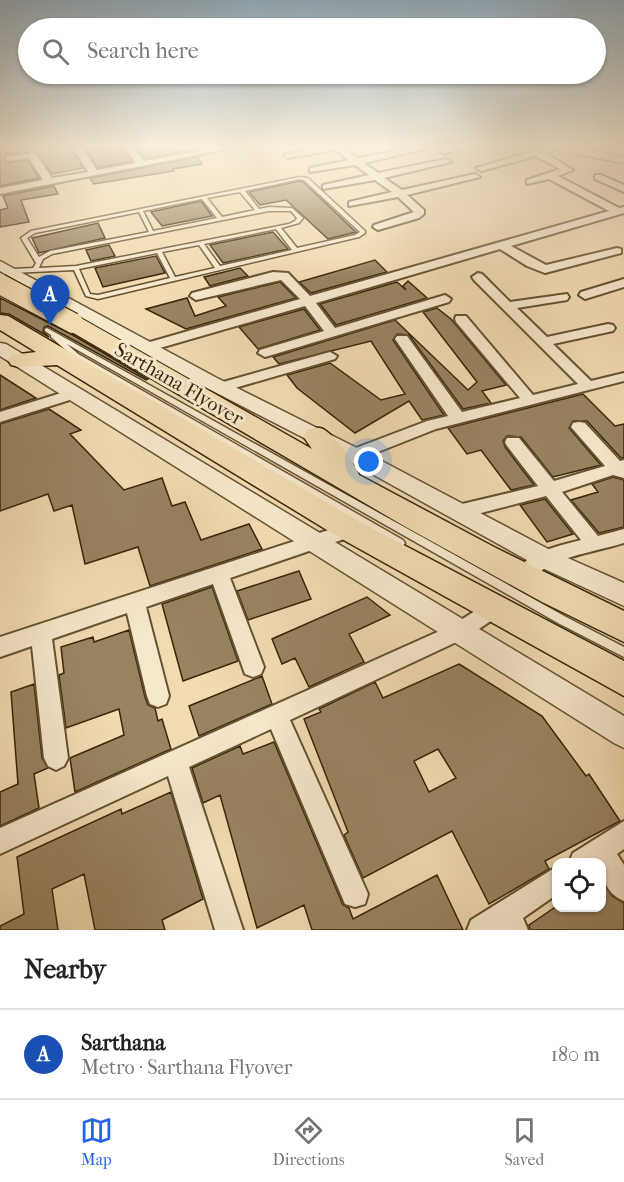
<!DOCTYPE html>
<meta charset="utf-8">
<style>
:root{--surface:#fff;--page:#f6f6f6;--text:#222;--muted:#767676;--line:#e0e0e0;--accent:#2563eb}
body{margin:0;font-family:"IM FELL French Canon",serif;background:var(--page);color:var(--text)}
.controls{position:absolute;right:18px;bottom:18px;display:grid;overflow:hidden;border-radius:12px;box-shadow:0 2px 4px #0004}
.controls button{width:54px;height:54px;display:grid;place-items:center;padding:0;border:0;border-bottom:2px solid var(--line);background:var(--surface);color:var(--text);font:30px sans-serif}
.you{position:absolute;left:369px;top:462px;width:21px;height:21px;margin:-15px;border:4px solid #fff;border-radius:50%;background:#1a73e8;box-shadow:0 0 0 9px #1a73e833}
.badge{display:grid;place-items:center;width:39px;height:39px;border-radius:50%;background:var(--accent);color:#fff;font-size:20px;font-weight:700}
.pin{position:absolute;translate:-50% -50px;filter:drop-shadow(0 2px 3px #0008)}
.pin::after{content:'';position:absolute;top:32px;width:21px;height:18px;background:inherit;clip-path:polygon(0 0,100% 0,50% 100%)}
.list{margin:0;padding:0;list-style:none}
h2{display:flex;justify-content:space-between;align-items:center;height:78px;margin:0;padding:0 24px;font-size:26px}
h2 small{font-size:20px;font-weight:400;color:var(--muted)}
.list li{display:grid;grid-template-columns:39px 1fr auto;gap:18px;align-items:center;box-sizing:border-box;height:90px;padding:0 24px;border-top:2px solid var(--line)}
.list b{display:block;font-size:22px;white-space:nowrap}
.list p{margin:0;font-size:20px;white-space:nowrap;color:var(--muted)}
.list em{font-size:20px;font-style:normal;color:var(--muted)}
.icon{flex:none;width:33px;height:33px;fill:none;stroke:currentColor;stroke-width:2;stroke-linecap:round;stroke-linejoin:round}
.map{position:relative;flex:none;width:624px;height:930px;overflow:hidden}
.search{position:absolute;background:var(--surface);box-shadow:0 2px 4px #0004;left:18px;right:18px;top:18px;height:66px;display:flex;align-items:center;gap:15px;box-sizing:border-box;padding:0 21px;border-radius:33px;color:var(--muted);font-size:22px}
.sheet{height:168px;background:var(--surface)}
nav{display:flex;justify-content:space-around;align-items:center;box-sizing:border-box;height:84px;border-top:2px solid var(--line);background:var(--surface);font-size:16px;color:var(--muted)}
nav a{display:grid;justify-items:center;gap:3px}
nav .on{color:var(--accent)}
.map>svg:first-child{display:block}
</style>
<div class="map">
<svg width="624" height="930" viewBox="0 0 624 930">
<rect width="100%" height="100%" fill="#f1dbb1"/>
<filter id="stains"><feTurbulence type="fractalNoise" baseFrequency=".00333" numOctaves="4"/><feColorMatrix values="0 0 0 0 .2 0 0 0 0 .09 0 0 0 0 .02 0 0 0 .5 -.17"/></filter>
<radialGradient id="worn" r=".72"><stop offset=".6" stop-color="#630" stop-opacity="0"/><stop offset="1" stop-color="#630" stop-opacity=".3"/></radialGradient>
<path fill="#988460" stroke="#382508" stroke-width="1.5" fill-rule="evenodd" d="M14 147H71L83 168 52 174 35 151 6 154 4 160 8 163 28 160 39 178 0 186V149Z
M84 147H122L132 161 98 168Z
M136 147H188L190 150 145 159Z
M197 157 202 164 173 169 174 171 94 184 90 178Z
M300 181 303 182 356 232 328 239 286 200 260 205 249 192Z
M54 186 58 194 21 200 29 222 0 227V210L8 208 3 196Z
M201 201 212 216 162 226 151 212Z
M98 223 105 238 39 253 32 238Z
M273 232 288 249 223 263 210 245Z
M109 245 115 256 91 261 86 250Z
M156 256 165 273 103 287 95 268Z
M375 260 387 272 311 293 299 282Z
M240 268 248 276 210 286 204 277Z
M408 281 427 298 336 325 320 304 397 282 406 290 403 286Z
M280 282 296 298 186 329 146 309 187 298 195 316 226 306 218 297Z
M0 298 73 335 148 379 146 380 48 326 44 327 43 331 49 337 9 314 0 313Z
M437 308 451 319 506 385 482 391 491 403 463 409 409 335 397 334 393 340 444 415 422 420 409 401 355 433 297 388 287 375 330 363 381 400 405 394 371 341 279 364 273 357 395 320 468 390 477 382 423 312Z
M304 309 320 330 258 349 239 327Z
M0 375 36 398 0 410Z
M583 394 615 426 624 424V458H621L587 421H573L569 428 601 465 553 477 521 437 507 436 503 441 505 447 534 485 511 490 481 450 467 454 448 428Z
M49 409 81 430 70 434 124 490 162 478 172 506 185 502 201 540 249 524 262 549 150 586 138 547 85 564 72 505 54 511 48 494 0 511V424Z
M613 477 624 480V527L599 533 571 500 598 492 592 484Z
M545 499 573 534 547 542 520 505Z
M299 571 311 599 248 620 237 591Z
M212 587 238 661 183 681 162 604Z
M367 597 390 615 349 634 364 662 309 687 295 658 282 664 272 639Z
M129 630 145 697 148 705 155 708 158 721 162 719 171 749 75 792 70 758 124 735 119 709 66 728 59 675 64 673 61 647 93 637 94 642Z
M459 664 542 716 586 776 589 774 620 821 545 861 549 869 489 904 452 831 363 878 344 835 348 832 304 719 321 712 319 709 375 682 383 698ZM438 749 456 778 429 792 414 761Z
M262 676 272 704 199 736 189 706Z
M34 684 42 758 48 768 34 774 39 808 0 826V792L18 784 11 692Z
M274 742 343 905 349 908 353 919 437 875 463 930H312L304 905 257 928 220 795 203 803 192 768 240 746 243 754Z
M171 792 203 899 162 920 165 930H95L84 874 52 889 58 930H0V926L24 914 17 857 121 809 122 814Z
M603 882 612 896 624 903V930H530L529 925 554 908H602Z"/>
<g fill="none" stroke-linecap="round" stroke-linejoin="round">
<g stroke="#665232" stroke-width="3">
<path id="service" d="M300 177 308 178 365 231V233L359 237 98 299 86 296 74 270 12 273 9 271 12 269 33 268 36 263 21 238 31 231ZM300 179 304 180 360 232 355 235 297 248 281 228 299 223 303 218 302 217 292 208 269 207 259 209 245 191ZM240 192 255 210 222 217 207 198ZM202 199 217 218 153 231 143 211ZM269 211H291L297 218 295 221 289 224 76 266 39 268 43 259 52 254ZM139 212 149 232 50 251 39 257 27 238 35 233ZM276 229 292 250 220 266 204 244ZM199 245 215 268 175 277 162 252ZM157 253 170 278 98 295 90 294 79 269Z
M47 328 566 617 624 647V657L558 623 67 344 78 354 403 540 405 543 403 546 400 547 397 546 75 357 63 358V356L70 354 51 337V335L45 331V329Z"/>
</g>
<g stroke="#665232" stroke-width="4">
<path id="minor" d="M73 147H81L97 170 136 163 124 147H133L144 161 220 147H238L0 194V188L43 180 29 158 9 161 6 160V156L35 153 52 178 88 172Z
M320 147H343L358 158 417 147 429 148 364 163 378 173 446 159 451 162 384 178 402 190 475 174 480 177 407 195 424 210V214L419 218 378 230 373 227 374 225 414 212 398 197 349 206V202L392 192 375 180 323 189V185L369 175 355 165 310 172V168L349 160 335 150 288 158 284 155Z
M450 147H466L444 154 440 151Z
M548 147H562L545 153 573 170 558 176 619 208 624 207V213L511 246 546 265 617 248 621 249V253L545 273 527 266 500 249 316 303 335 328 445 295 451 299 449 302 265 357 258 353 260 350 324 331 305 306 153 350H143L141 347 143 344 300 299 281 280 196 300 190 296 192 293 273 272 288 273 310 296 609 211 549 179 527 184V180L560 169 536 156 481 171 476 168Z
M595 175H601L624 185V192L595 179Z
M478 273 482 274 510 302 567 294 569 297 567 300 517 308 547 337 608 324 613 325 615 328 613 331 553 344 591 381 624 373V381L436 429 360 459H348L346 455 348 451 427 421 448 416 395 339 397 336H407L462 412 520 398 456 322 455 319 456 316H466L533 395 578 384 474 280 472 277Z
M624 279V287L585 299 579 295 581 292Z
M330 352 337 356 335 359 221 392 214 387 216 384Z
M74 389 81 394 79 397 0 422V412Z
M579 422 585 423 620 461 624 460V478L613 475 562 492 598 536 624 529V543C601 550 574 554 552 564 538 569 534 587 517 582L514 576C527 551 556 547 581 540L546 496 458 519 452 517 449 512 452 507 458 505 538 486 507 446 505 442 507 438H519L554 481 605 466 571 427 573 423Z
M350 523 356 525 359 530 356 535 230 578 264 667 261 674 253 677 245 674 213 584 146 607 169 696 166 704 158 707 150 704 147 696 127 613 52 639 68 758 64 766 56 770 48 766 44 758 32 646 0 657V637Z
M494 599 501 602 504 608 501 614 467 637 290 720 368 894 365 904 355 907 345 904 271 729 189 767 243 930H215L168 776 0 854V828L453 625Z
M624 821V849L617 854 624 865V901C607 894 602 880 602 862H569L573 853Z
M556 867V895L523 918 528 930H467L471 920Z"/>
</g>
<g stroke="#665232" stroke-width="3">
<path id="tertiary" d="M550 147H573L624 157V163L556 150Z
M0 261 217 378 361 450 552 551 624 583V606L536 565 347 460 203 386 0 271Z
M0 343 6 344 624 716V748L614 743 0 356Z"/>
</g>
<g stroke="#382508" stroke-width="3">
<path id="primary" d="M0 315 8 316 360 522 624 661V696L340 538 57 365 19 367 11 365 8 360 11 355 36 352 0 330Z
M73 317 81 318 312 449 303 436 307 430C314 428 320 426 326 431 335 437 357 466 359 475L494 547 624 611V642L542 602 404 526 65 328 62 323 65 318Z"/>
</g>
<use href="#service" fill="#f6e8cc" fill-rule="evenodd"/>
<use href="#minor" fill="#f6e8cc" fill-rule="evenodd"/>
<use href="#tertiary" fill="#f6e8cc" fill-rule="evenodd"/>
<use href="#primary" fill="#f1dbb1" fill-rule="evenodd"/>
<g stroke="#382508" stroke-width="22" stroke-linecap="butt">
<path id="primary-bridge" d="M0 284 73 323"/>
</g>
<use href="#primary-bridge" stroke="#f1dbb1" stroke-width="20"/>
</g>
<linearGradient id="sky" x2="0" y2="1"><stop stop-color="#92abbb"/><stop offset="0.53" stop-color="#f9efdc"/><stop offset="1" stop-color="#f9efdc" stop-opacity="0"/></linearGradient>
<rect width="624" height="277" fill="url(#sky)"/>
<g text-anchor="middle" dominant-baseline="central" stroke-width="6" stroke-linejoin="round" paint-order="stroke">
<g font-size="20" fill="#382508" stroke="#f6e8cc">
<text transform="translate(179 384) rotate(30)">Sarthana Flyover</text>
</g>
</g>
<rect width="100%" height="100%" filter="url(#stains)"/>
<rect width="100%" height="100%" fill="url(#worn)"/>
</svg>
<div class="controls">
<button><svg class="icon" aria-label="locate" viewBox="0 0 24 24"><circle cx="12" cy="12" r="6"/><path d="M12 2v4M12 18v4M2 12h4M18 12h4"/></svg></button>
</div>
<div class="you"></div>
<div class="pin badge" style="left:50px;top:325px;background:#1a4fb4">A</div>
<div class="search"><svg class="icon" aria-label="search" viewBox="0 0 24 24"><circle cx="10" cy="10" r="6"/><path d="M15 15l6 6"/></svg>Search here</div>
</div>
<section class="sheet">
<h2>Nearby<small></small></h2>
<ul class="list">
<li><span class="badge" style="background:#1a4fb4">A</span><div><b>Sarthana</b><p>Metro · Sarthana Flyover</p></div><em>180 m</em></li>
</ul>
</section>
<nav>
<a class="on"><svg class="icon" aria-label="map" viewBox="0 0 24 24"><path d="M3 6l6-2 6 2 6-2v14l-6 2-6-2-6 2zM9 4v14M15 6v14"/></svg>Map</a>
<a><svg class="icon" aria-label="directions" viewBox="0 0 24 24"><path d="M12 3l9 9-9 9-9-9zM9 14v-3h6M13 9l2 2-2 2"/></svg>Directions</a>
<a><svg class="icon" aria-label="saved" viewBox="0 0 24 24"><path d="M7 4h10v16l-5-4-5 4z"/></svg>Saved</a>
</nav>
